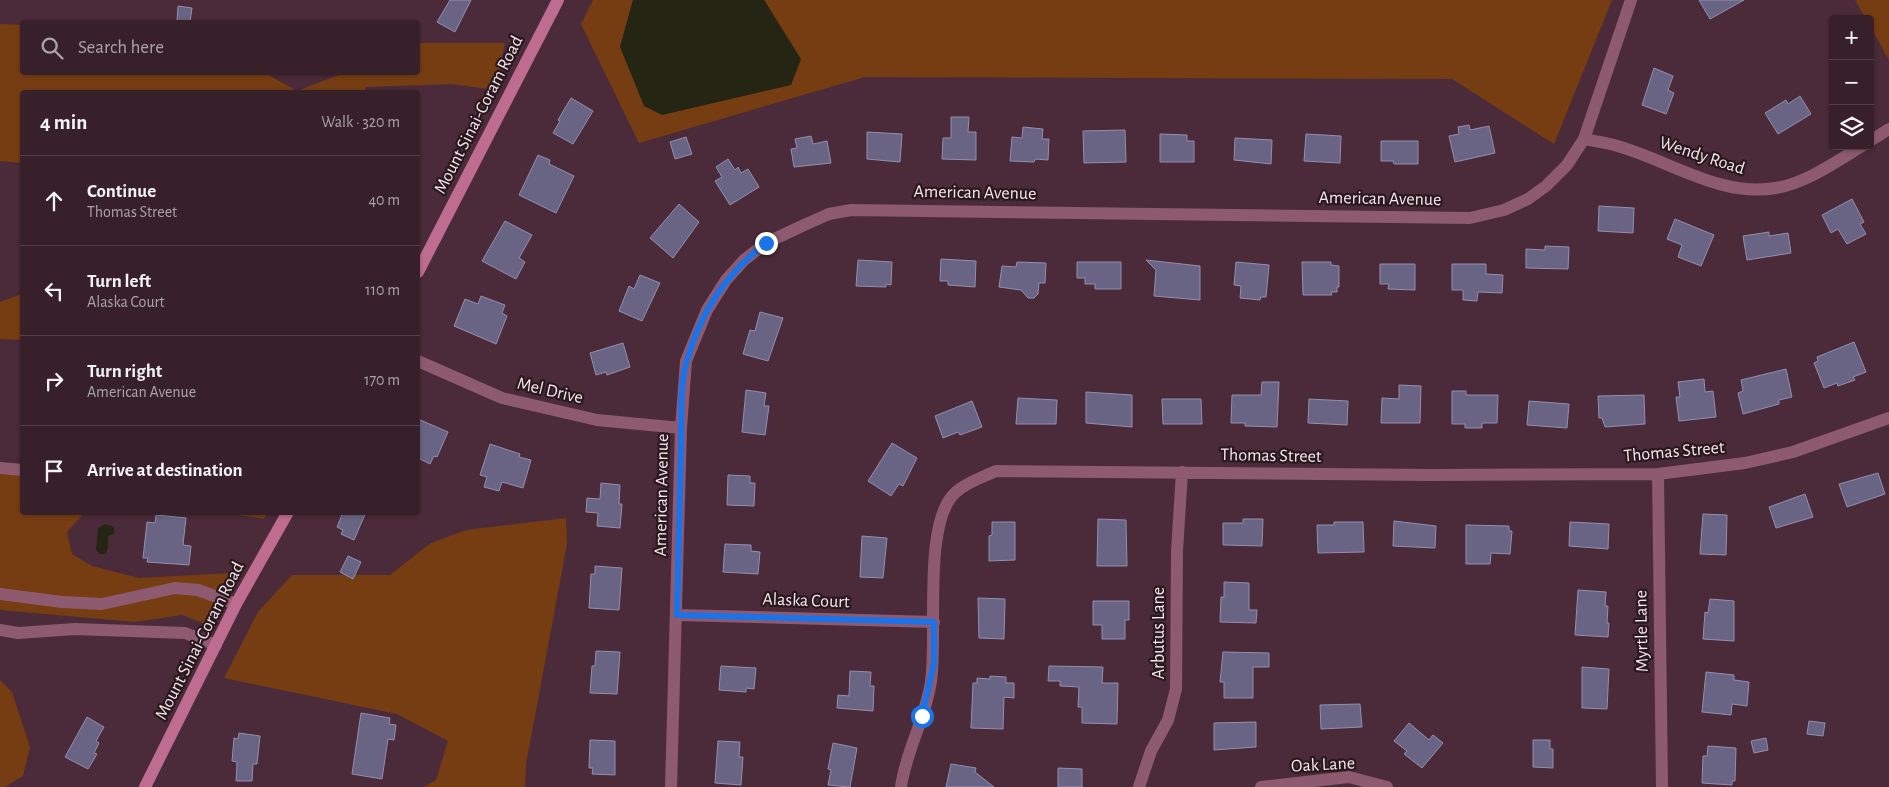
<!DOCTYPE html>
<meta charset="utf-8">
<style>
:root{--surface:#38202b;--page:#432d37;--text:#f1f3f6;--muted:#aba3a9;--line:#523e47}
body{margin:0;font-family:"Alegreya Sans",sans-serif;background:var(--page);color:var(--text)}
.controls{position:absolute;right:15px;top:15px;display:grid;overflow:hidden;border-radius:5px;box-shadow:0 1px 4px #0004}
.controls button{width:45px;height:45px;display:grid;place-items:center;padding:0;border:0;border-bottom:1px solid var(--line);background:var(--surface);color:var(--text);font:25px sans-serif}
.stop{position:absolute;width:15px;height:15px;margin:-11px;border:4px solid #1a73e8;border-radius:50%;background:#fff}
.stop.end{background:#1a73e8;border-color:#fff;box-shadow:0 1px 5px #0008}
.list{margin:0;padding:0;list-style:none}
h2{display:flex;justify-content:space-between;align-items:center;height:65px;margin:0;padding:0 20px;font-size:21px}
h2 small{font-size:16px;font-weight:400;color:var(--muted)}
.list li{display:grid;grid-template-columns:32px 1fr auto;gap:15px;align-items:center;box-sizing:border-box;height:90px;padding:0 20px;border-top:1px solid var(--line)}
.list b{display:block;font-size:19px;white-space:nowrap}
.list p{margin:0;font-size:16px;white-space:nowrap;color:var(--muted)}
.list em{font-size:16px;font-style:normal;color:var(--muted)}
.icon{flex:none;width:28px;height:28px;fill:none;stroke:currentColor;stroke-width:2;stroke-linecap:round;stroke-linejoin:round}
.map{position:relative;flex:none;width:1889px;height:787px;overflow:hidden}
.search{position:absolute;background:var(--surface);box-shadow:0 1px 4px #0004;left:20px;top:20px;width:400px;height:55px;display:flex;align-items:center;gap:12px;box-sizing:border-box;padding:0 18px;border-radius:5px;color:var(--muted);font-size:19px}
.panel{position:absolute;background:var(--surface);box-shadow:0 1px 4px #0004;left:20px;top:90px;width:400px;height:425px;border-radius:5px}
.map>svg:first-child{display:block}
</style>
<div class="map">
<svg width="1889" height="787" viewBox="0 0 1889 787">
<rect width="100%" height="100%" fill="#4b2b39"/>
<path fill="#763d13" d="M593 0H633L620 47 781 28 764 0H1612L1554 144 1452 79 865 77 639 143 581 24Z
M1855 0H1889V60L1870 26V19H1866Z
M0 24 22 25V72L265 73 297 91 344 73 418 72V43H505L495 90 452 84 366 87 364 92H22V163L0 161Z
M22 294V340L0 339V302Z
M0 474 22 475V512L84 513 67 532 72 554 92 566 139 578 234 573 208 625 182 615 135 622 0 610Z
M228 513 267 512V513L264 519Z
M566 518 567 544 526 764 525 787H424L436 780 448 741 397 714 224 678 258 612 292 575H390L431 543 466 530Z
M0 680 12 692 30 747 23 776 5 787H0Z"/>
<path fill="#242613" d="M633 0H764L801 59 791 85 662 115 644 106 620 47Z
M105 524 114 527V534L108 536V548L105 554H100L96 550 98 528Z"/>
<path fill="#6a6484" stroke="#938eb0" d="M450 0H471L455 32 437 22Z
M1699 0H1744L1710 19Z
M178 6 192 8 190 22 177 21Z
M1654 68 1673 76 1668 90 1674 93 1666 114 1642 105Z
M1800 96 1811 114 1778 134 1765 113 1786 100 1788 104Z
M571 98 593 111 573 144 553 133 560 121 558 120Z
M951 117H969L968 132H976V160L942 159 943 138H951Z
M1469 125 1470 130 1489 126 1495 153 1455 162 1449 136 1459 134 1458 127Z
M1023 127 1043 129 1042 139H1049L1048 160 1035 159 1034 162 1010 161 1012 137 1022 138Z
M1125 130 1126 162 1084 163 1083 131Z
M867 132 902 134 900 162 867 159Z
M1160 134 1187 135V141H1194V162H1160Z
M1306 134 1341 136 1340 163 1304 161Z
M811 136 813 144 827 141 831 163 794 167 791 149 797 148 795 139Z
M686 137 692 154 675 159 670 142Z
M1235 138 1272 140 1271 164 1234 160Z
M1381 141H1418V164H1394L1393 161H1381Z
M538 155 550 160 549 164 574 176 556 213 519 195Z
M728 159 735 170 738 167 741 173 748 169 759 187 730 205 715 181 722 177 716 167Z
M1852 199 1864 222 1860 224 1866 234 1847 244 1838 229 1831 233 1822 215Z
M679 204 699 222 673 258 650 238Z
M1599 206 1634 208 1633 233 1598 231Z
M1675 219 1714 235 1701 266 1678 257 1682 245 1667 239Z
M505 221 532 235 519 258 525 262 516 279 482 261Z
M1769 232V236L1788 233 1791 253 1747 260 1743 236Z
M1545 246 1569 247 1568 269 1526 268V249L1545 250Z
M941 259 976 261 975 287 948 285V281H940Z
M858 260 892 262 891 285 886 284V287L856 286Z
M1146 260 1200 266V300L1154 296 1156 270Z
M1017 262 1046 263 1045 283H1039L1038 294 1034 298H1028L1021 290 999 287 1002 266 1016 267Z
M1077 262H1121V289H1095V284H1085V278H1077Z
M1236 262 1269 265 1266 297H1261L1260 300 1240 298 1241 286 1234 285Z
M1302 262H1331V265L1339 266V287H1337V292H1331L1332 295H1303Z
M1380 264H1415V290L1388 289 1389 284H1380Z
M1452 264H1486V274L1503 275 1502 293 1478 292 1477 301 1463 300V290H1452Z
M640 275 660 283 642 321 619 311 629 286 634 289Z
M481 296 505 305 502 313 507 316 496 344 454 326 465 299 478 304Z
M760 312 783 318 768 361 743 354 750 330 755 331Z
M1854 342 1866 372 1853 377 1855 380 1838 386 1837 383 1824 388 1814 363 1818 361 1817 357Z
M623 343 630 367 607 375 606 372 596 375 590 353Z
M1786 369 1792 397 1779 400V404L1743 414 1738 393 1743 391 1741 380Z
M1704 379 1705 392 1713 391 1716 417 1679 421 1676 397H1680L1678 382Z
M1262 382H1279L1277 427 1245 426V423H1231L1232 395H1261Z
M1399 385 1421 386 1420 423H1381L1382 398 1399 399Z
M746 390 766 393 764 406H769L765 435 742 432Z
M1452 391H1466V395H1498L1497 423H1482V428H1465V424H1452Z
M1086 392 1132 395V427L1086 423Z
M1644 395 1645 424 1605 427 1602 418H1599L1598 396Z
M1018 398 1057 400 1056 424H1016Z
M1162 399H1201L1202 424H1163Z
M1309 399 1348 401 1347 425 1308 423Z
M972 401 982 427 960 435 958 432 943 438 935 416Z
M1529 401 1569 404 1567 428 1527 425Z
M418 419 448 432 437 457 434 456 430 464 418 458Z
M892 443 917 458 903 486 899 484 891 496 868 481Z
M490 444 520 454 519 457 531 460 523 488 502 482 499 491 484 487 487 477 480 475Z
M1878 473 1885 494 1847 507 1839 484Z
M728 475 750 476V483H755L754 506 727 505Z
M601 483 620 485 619 504H622L620 528 597 526 598 513 586 512 587 498 600 499Z
M1805 494 1813 517 1776 528 1769 507Z
M343 512H366L354 540 341 534 343 530 337 527Z
M1703 514 1727 515 1726 555 1700 554Z
M156 515 186 518 183 545 191 546 189 565 147 562 148 558H143L147 522 155 523Z
M1098 519 1126 520 1127 566H1097Z
M1243 519H1263L1262 546 1223 545V523H1243Z
M1394 521 1436 526 1435 548 1393 546Z
M992 522H1015V560L989 561V536L992 535Z
M1334 522H1363L1364 552 1318 553 1317 525H1334Z
M1570 522 1609 524 1608 549 1569 546Z
M1466 525 1509 526V531H1512L1510 554 1491 553 1490 564H1466Z
M862 536 887 538 883 578 860 577Z
M725 544 751 545V551L760 552 758 574 723 572Z
M348 556 361 562 353 579 340 572Z
M595 566 622 568 619 610 589 608 591 574H595Z
M1224 582 1249 583V610H1257L1256 623 1220 622 1221 597H1224Z
M1578 590 1606 592 1605 606H1608L1607 623H1609L1608 637 1575 635Z
M978 598 1005 599 1004 639 979 638Z
M1710 599 1734 601V641L1703 639 1705 612 1708 613Z
M1093 601H1129V620H1125V639H1102V625H1093Z
M596 651 620 652 617 694 590 693 592 666H595Z
M1223 652 1269 653V667H1253V698H1224V682H1220Z
M721 666 756 668 754 689 746 688V692L719 690Z
M1049 666 1103 667 1102 683H1118L1117 724 1082 723V707H1078L1079 687 1060 686V681H1048Z
M1582 667 1609 669 1607 709 1582 708Z
M850 671 871 672 870 686H874L873 711 837 708 838 695 849 696Z
M1706 672 1734 675V680L1749 682 1747 706 1732 704 1731 715 1702 712Z
M990 676 1006 677V683H1014V698L1004 697 1003 729 971 728 973 683H977V678L990 679Z
M1360 704 1362 727 1321 729 1320 705Z
M361 713 390 718 389 724 396 725 394 740 388 739 382 779 352 774Z
M87 717 104 727 96 741 99 743 94 753 97 754 88 769 65 757Z
M1809 721 1825 723 1823 736 1807 734Z
M1256 722V747L1214 750V723Z
M1409 723 1429 740 1433 735 1443 743 1422 768 1404 754 1407 751 1394 741Z
M239 733 260 736 257 764H253L252 781H236L237 762 232 761 234 738 238 739Z
M1766 738 1768 750 1754 753 1751 741Z
M590 740 615 741V775L592 774 593 768H589Z
M1533 740H1550V749H1553V768L1533 767Z
M718 741 740 742 739 757H743L741 785 715 783Z
M833 743 857 748 850 787 828 785 831 770 828 769Z
M1708 746 1736 748 1735 781H1732V785L1702 783 1703 756H1707Z
M951 764 976 768 975 772 994 787H946Z
M1058 768 1082 769V787H1058Z"/>
<g fill="none" stroke-linecap="round" stroke-linejoin="round">
<path stroke="#8e5a70" stroke-width="12" d="M1584 139C1593 141 1602 142 1610 144 1665 157 1717 198 1776 188 1806 183 1836 162 1862 146
M1870 141 1889 129
M418 361 502 398 597 420 681 428
M0 468 22 470
M1658 474 1662 787
M0 594 62 602 102 604 175 588 198 590 236 604
M677 615 934 622
M0 630 18 633 75 629 185 633 216 645
M671 787 681 428 686 361 707 310 726 280 744 260 766 243 802 226 829 214 851 210 1470 218 1504 210 1528 199 1546 186 1567 165 1584 139 1631 0
M901 787C906 750 926 718 931 681 938 636 922 521 956 492 967 482 983 477 996 471L1431 475 1658 474 1745 463 1793 452 1889 418
M1139 787 1151 751 1168 720 1176 689 1177 551 1182 472
M1261 787 1349 777 1387 787"/>
<path stroke="#be6c90" stroke-width="12" d="M418 272 558 0
M145 787 236 604 288 512"/>
</g>
<g fill="none" stroke-linecap="round" stroke-linejoin="round">
<path stroke="#1a73e8" stroke-width="6" d="M766 243C726 274 701 311 687 360 679 387 682 420 681 447 680 503 678 559 677 615L934 622V663L922 716"/>
</g>
<g text-anchor="middle" dominant-baseline="central" stroke-width="4.5" stroke-linejoin="round" paint-order="stroke">
<g font-size="18" fill="#fae4ec" stroke="#28191f">
<text transform="translate(479 115) rotate(-63)">Mount Sinai-Coram Road</text>
<text transform="translate(1702 156) rotate(18)">Wendy Road</text>
<text transform="translate(975 193) rotate(1)">American Avenue</text>
<text transform="translate(1380 199) rotate(1)">American Avenue</text>
<text transform="translate(550 391) rotate(13)">Mel Drive</text>
<text transform="translate(1674 452) rotate(-5)">Thomas Street</text>
<text transform="translate(1271 456) rotate(1)">Thomas Street</text>
<text transform="translate(662 495) rotate(-89)">American Avenue</text>
<text transform="translate(806 601) rotate(2)">Alaska Court</text>
<text transform="translate(1642 631) rotate(-91)">Myrtle Lane</text>
<text transform="translate(1159 633) rotate(-90)">Arbutus Lane</text>
<text transform="translate(200 641) rotate(-63)">Mount Sinai-Coram Road</text>
<text transform="translate(1323 765) rotate(-3)">Oak Lane</text>
</g>
</g>
</svg>
<div class="controls">
<button>+</button>
<button>−</button>
<button><svg class="icon" aria-label="layers" viewBox="0 0 24 24"><path d="M12 4l9 5-9 5-9-5zM3 14l9 5 9-5"/></svg></button>
</div>
<div class="stop" style="left:922px;top:716px"></div>
<div class="stop end" style="left:766px;top:243px"></div>
<div class="search"><svg class="icon" aria-label="search" viewBox="0 0 24 24"><circle cx="10" cy="10" r="6"/><path d="M15 15l6 6"/></svg>Search here</div>
<section class="panel">
<h2>4 min<small>Walk · 320 m</small></h2>
<ul class="list">
<li><svg class="icon" aria-label="ahead" viewBox="0 0 24 24"><path d="M12 20V5M6 11l6-6 6 6"/></svg><div><b>Continue</b><p>Thomas Street</p></div><em>40 m</em></li>
<li><svg class="icon" aria-label="left" viewBox="0 0 24 24"><path d="M17 20v-9H6M10 6l-5 5 5 5"/></svg><div><b>Turn left</b><p>Alaska Court</p></div><em>110 m</em></li>
<li><svg class="icon" aria-label="right" viewBox="0 0 24 24"><path d="M7 20v-9h11M14 6l5 5-5 5"/></svg><div><b>Turn right</b><p>American Avenue</p></div><em>170 m</em></li>
<li><svg class="icon" aria-label="arrive" viewBox="0 0 24 24"><path d="M6 21V4h12l-3 4 3 4H6"/></svg><div><b>Arrive at destination</b></div></li>
</ul>
</section>
</div>
